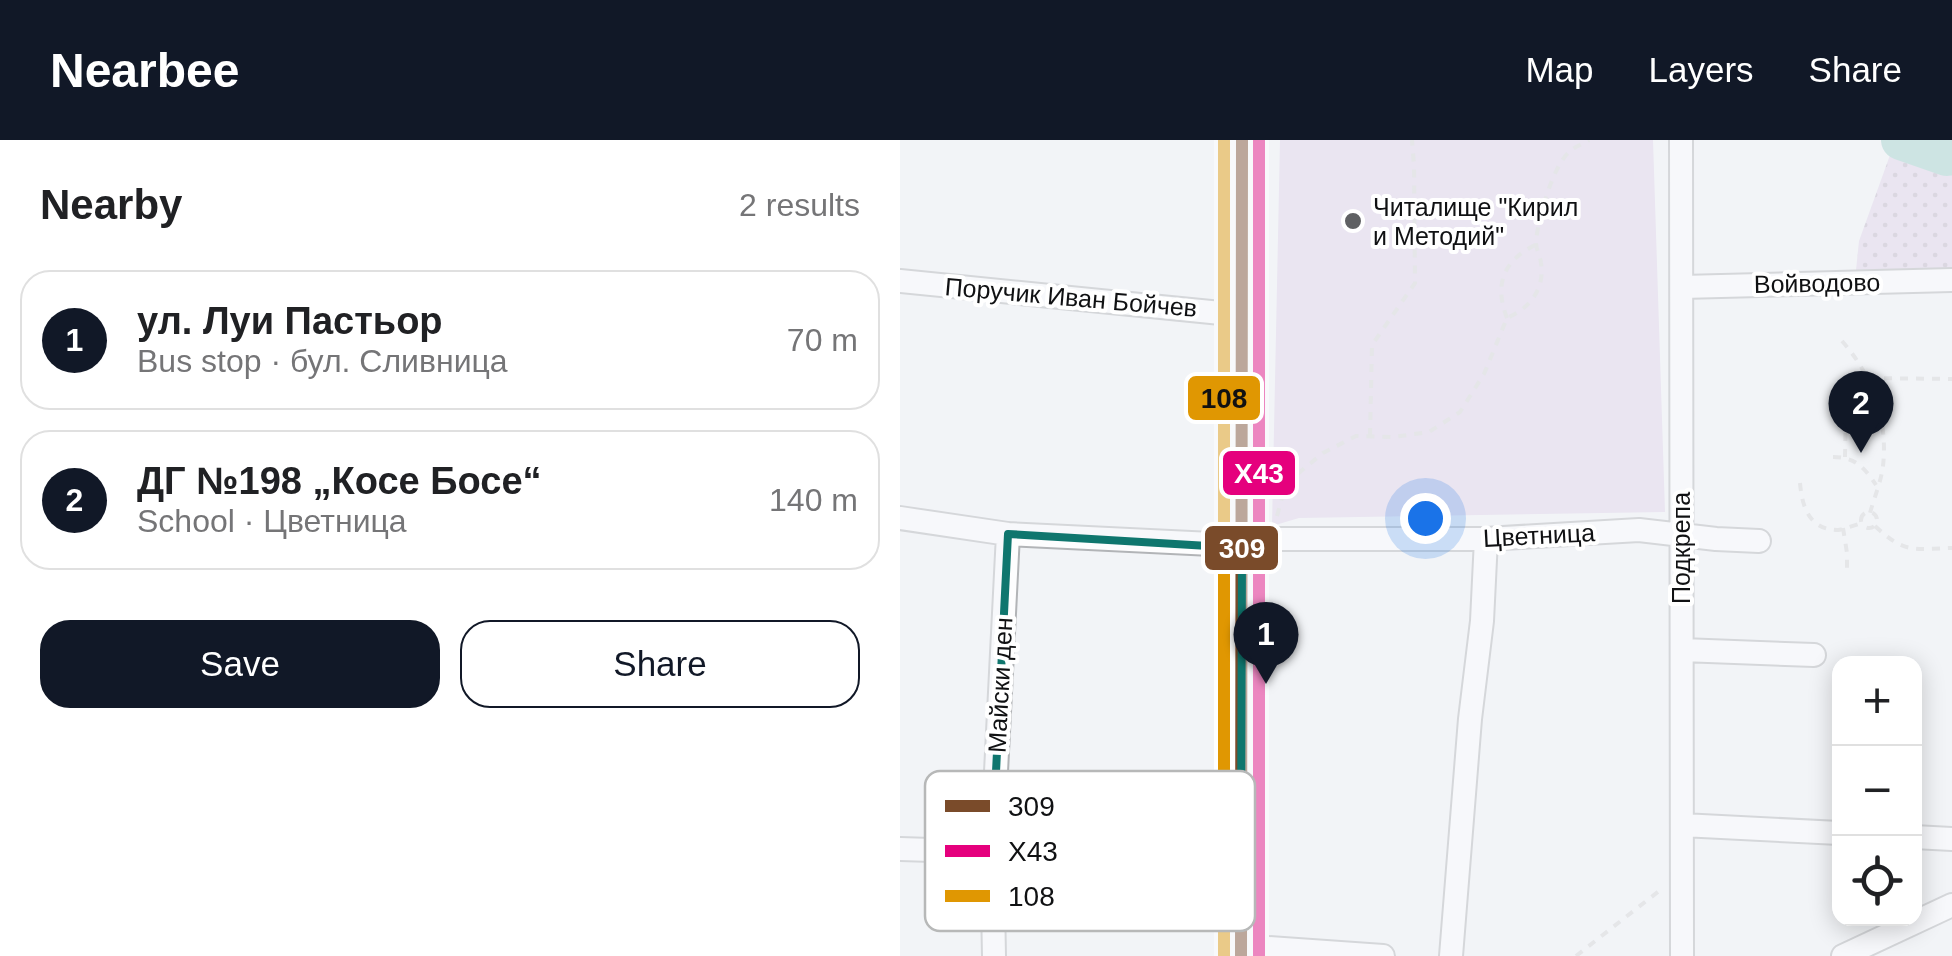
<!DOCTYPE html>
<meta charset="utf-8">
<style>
:root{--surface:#fff;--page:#f2f2f2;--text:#202124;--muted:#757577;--line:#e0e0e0;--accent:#111827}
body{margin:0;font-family:Helvetica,sans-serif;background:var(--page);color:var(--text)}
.controls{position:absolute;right:30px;bottom:30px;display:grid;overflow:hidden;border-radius:20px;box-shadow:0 5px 25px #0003}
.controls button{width:90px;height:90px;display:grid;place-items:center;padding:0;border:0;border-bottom:2px solid var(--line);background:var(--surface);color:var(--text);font:50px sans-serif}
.you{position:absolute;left:525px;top:378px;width:35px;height:35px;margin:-25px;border:8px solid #fff;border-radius:50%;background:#1a73e8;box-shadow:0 0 0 15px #1a73e833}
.badge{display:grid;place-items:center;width:65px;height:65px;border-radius:50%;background:var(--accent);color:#fff;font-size:32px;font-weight:700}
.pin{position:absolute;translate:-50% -82px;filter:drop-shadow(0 2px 5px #0008)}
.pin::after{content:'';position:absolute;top:52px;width:35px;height:30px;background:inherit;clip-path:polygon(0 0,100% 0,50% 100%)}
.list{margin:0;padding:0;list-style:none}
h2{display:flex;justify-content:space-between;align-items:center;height:130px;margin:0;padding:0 40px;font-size:42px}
h2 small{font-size:32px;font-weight:400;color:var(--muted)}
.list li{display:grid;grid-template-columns:65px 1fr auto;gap:30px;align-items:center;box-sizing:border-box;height:140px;margin:0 20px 20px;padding:0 20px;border:2px solid var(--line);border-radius:30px}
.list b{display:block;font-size:38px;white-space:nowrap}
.list p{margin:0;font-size:32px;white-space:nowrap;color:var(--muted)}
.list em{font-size:32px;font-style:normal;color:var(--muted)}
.actions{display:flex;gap:20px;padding:30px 40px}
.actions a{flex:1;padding:22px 0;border:2px solid var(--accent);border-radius:30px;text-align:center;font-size:35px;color:var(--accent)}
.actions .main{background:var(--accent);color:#fff}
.icon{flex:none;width:55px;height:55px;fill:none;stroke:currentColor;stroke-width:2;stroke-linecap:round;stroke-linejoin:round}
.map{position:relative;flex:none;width:1052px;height:816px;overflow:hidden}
header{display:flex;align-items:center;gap:60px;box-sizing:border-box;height:140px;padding:0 50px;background:var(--accent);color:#fff}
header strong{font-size:48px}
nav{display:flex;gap:55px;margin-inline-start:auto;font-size:35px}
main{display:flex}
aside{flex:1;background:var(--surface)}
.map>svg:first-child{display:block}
</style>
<header>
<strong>Nearbee</strong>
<nav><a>Map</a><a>Layers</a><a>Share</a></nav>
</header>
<main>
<aside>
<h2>Nearby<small>2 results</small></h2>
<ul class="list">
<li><span class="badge">1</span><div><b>ул. Луи Пастьор</b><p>Bus stop · бул. Сливница</p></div><em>70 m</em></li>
<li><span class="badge">2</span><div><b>ДГ №198 „Косе Босе“</b><p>School · Цветница</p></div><em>140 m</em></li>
</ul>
<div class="actions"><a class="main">Save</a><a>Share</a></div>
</aside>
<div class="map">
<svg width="1052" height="816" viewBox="0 0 1052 816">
<defs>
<pattern id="grass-dots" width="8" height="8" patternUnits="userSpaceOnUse" patternTransform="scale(2.5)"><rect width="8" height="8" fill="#dfd3e8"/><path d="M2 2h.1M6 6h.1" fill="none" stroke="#beb4c6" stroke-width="1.8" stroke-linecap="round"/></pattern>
</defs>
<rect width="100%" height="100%" fill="#f2f4f7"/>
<path fill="url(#grass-dots)" d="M994 4 1052 27V128L956 130 959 101Z"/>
<path fill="#dfd3e8" d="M380 0H753L765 372 399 378 372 386Z"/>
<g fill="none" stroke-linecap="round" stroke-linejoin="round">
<path stroke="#a1d0cb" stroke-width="40" d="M1001 0 1047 16 1052 15"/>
<g stroke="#b2b4b7" stroke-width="26">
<path id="minor" d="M781 0 782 816
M0 141 341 175
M782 147 1052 140
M0 378 108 394 312 404 342 408 369 399H586L739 390 816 399 859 401
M782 510 914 515
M782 685 939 693
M1014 697 1052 699
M0 709 341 720
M340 806 483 816
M94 816 92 711 108 394
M551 816 570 579 582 481 586 399
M943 816 1052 765"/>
</g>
<g stroke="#b2b4b7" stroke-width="31">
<path id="major" d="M341 816 342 0"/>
</g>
<path stroke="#d4d4d6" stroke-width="4" stroke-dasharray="8 8" stroke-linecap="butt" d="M607 178C594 145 603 121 635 105
M942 201C973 236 988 280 983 326 981 342 974 358 970 373
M968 238 1052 239
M470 296 472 205 515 143 514 25 512 0
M933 317C955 317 964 327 976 345
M945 317 946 262
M900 343C902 365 908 390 938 390 945 389 955 385 962 383
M961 380a8 8 0 1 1 16 0a8 8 0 1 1-16 0Z
M377 376 382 358 395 336 423 313 456 296 493 297 529 292 560 272 584 234 607 178C630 168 645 149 641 123 640 114 635 108 636 100 639 77 652 28 669 12 674 7 683 4 689 0
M975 386C1005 414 1013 409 1052 408
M943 388 947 413V433
M676 816 759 751"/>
<use href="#minor" stroke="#fdfdfe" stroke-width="22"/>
<use href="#major" stroke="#fdfdfe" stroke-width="28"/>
<g stroke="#fff" stroke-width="20">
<path id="bus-1" d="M341 816 342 0"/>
</g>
<g stroke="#fff" stroke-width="20">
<path id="bus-2" d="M359 816V0"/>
</g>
<g stroke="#fff" stroke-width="20">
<path id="bus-3" d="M324 816V0"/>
</g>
<use href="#bus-1" stroke="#7a4b2a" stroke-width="12"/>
<use href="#bus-2" stroke="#e5007d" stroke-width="12"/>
<use href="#bus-3" stroke="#e09702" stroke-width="12"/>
</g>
<path d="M0 0H1052V816H0ZM108 394 342 408 341 720 92 711Z" fill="#f2f4f7" fill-opacity=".55" fill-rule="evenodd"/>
<path fill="none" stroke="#0f766e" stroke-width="8" stroke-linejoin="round" d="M108 394 342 408 341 720 92 711Z"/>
<circle fill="#5f6063" stroke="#fff" stroke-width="4" cx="453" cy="81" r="10"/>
<g text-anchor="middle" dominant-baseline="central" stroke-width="8" stroke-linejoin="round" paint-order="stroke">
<g font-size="25" fill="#101113" stroke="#fff" text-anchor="start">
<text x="473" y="67">Читалище "Кирил<tspan x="473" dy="29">и Методий"</tspan></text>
</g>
<g font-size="25" fill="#101113" stroke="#fff">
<text transform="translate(917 143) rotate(-1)">Войводово</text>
<text transform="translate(171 157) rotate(5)">Поручик Иван Бойчев</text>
<text transform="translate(639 395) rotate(-3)">Цветница</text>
<text transform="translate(781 408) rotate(-90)">Подкрепа</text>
<text transform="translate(100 545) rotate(-87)">Майски ден</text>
</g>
</g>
<rect x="25" y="631" width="330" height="160" rx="15" fill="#fff" stroke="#b7b8b8" stroke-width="2.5"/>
<rect x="45" y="660" width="45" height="12" fill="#7a4b2a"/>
<rect x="45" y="705" width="45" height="12" fill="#e5007d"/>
<rect x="45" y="750" width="45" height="12" fill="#e09702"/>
<g font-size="28" fill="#101113">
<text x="108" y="676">309</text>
<text x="108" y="721">X43</text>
<text x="108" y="766">108</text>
</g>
<g stroke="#fff" stroke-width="4">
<rect x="286" y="234" width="76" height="48" rx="10" fill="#e09702"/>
<rect x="321" y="309" width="76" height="48" rx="10" fill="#e5007d"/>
<rect x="303" y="384" width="77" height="48" rx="10" fill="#7a4b2a"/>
</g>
<g font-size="28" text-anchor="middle" font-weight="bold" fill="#fff">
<text x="359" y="343">X43</text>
<text x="342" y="418">309</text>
</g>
<g font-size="28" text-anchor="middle" font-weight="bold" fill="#111">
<text x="324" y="268">108</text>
</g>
</svg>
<div class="controls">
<button>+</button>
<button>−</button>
<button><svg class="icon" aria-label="locate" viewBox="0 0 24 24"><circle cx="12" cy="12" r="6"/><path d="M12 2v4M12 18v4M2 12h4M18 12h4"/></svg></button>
</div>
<div class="you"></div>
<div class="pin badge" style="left:366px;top:544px">1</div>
<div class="pin badge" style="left:961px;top:313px">2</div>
</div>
</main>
